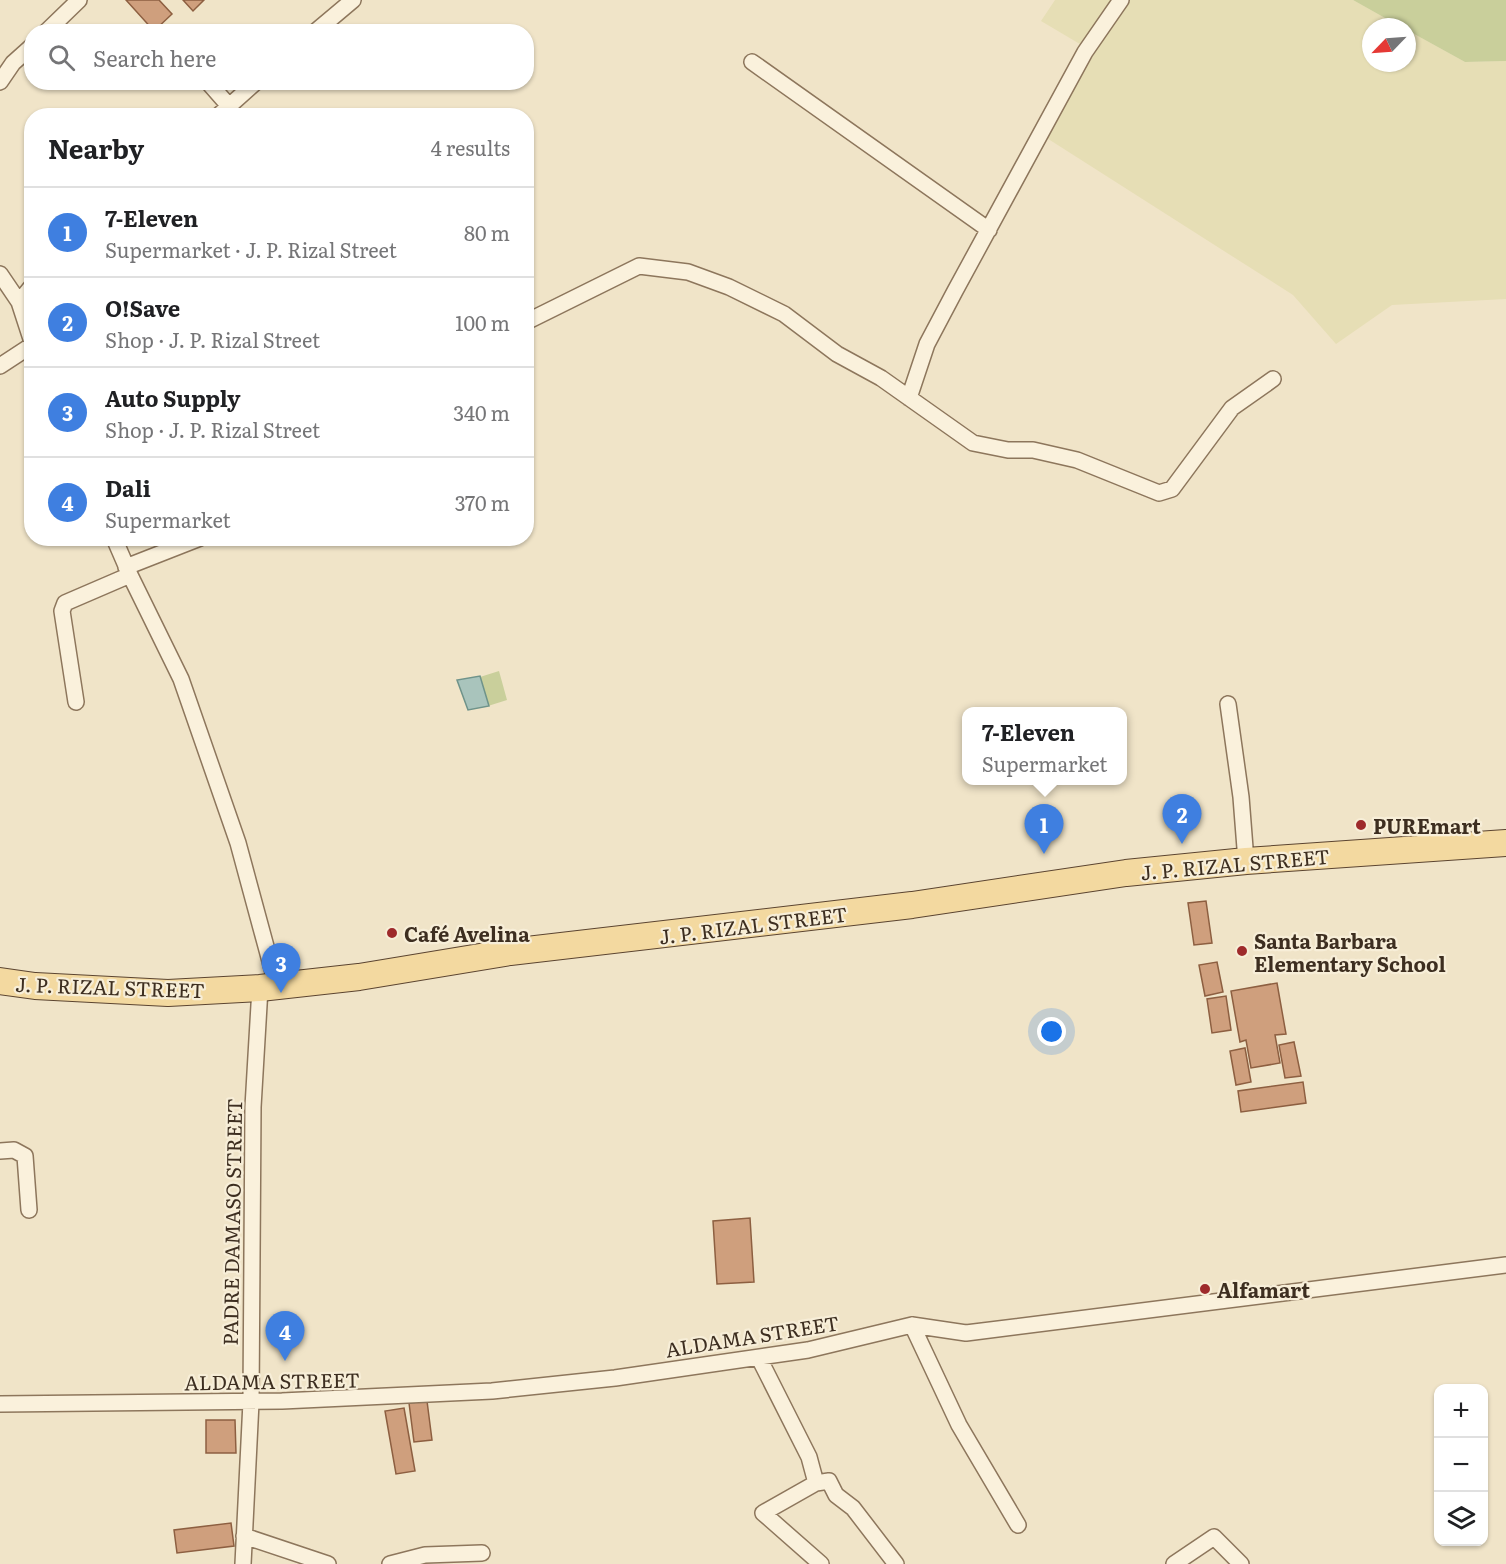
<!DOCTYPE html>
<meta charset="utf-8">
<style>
:root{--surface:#fff;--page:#f6f6f6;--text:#202124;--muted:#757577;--line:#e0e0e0;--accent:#0b8043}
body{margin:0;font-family:Literata,serif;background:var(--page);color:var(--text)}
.controls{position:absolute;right:18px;bottom:18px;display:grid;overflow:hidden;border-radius:12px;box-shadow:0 2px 4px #0004}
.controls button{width:54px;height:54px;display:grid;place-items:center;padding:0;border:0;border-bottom:2px solid var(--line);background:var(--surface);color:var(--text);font:30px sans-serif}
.compass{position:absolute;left:1362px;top:18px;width:54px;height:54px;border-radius:50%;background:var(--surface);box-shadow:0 2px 4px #0004;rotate:245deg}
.you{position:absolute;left:1052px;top:1032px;width:21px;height:21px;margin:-15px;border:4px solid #fff;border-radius:50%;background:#1a73e8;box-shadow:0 0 0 9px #1a73e833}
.badge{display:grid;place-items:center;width:39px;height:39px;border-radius:50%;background:var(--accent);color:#fff;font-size:20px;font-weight:700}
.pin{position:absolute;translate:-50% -50px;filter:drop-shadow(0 2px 3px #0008)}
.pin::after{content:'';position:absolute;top:32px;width:21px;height:18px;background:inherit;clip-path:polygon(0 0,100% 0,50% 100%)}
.popup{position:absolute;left:962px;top:707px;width:165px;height:78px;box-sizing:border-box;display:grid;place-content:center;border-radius:12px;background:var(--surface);filter:drop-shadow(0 2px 4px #0005);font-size:20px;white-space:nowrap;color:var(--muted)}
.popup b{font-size:22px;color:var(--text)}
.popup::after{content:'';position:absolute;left:50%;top:100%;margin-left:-12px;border:12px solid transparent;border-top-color:var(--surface)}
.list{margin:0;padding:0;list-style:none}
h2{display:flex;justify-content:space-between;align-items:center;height:78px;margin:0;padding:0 24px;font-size:26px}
h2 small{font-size:20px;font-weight:400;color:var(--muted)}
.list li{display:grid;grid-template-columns:39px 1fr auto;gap:18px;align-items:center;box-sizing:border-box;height:90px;padding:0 24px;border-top:2px solid var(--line)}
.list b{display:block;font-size:22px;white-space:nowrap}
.list p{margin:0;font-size:20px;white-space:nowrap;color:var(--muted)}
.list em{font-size:20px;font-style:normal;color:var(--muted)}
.icon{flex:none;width:33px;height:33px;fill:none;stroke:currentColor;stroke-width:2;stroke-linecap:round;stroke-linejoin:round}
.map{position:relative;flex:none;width:1506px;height:1564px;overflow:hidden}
.search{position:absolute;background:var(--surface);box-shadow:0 2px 4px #0004;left:24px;top:24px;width:510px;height:66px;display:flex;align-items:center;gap:15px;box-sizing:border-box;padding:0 21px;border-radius:24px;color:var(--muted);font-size:22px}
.panel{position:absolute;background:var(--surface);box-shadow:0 2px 4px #0004;left:24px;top:108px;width:510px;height:438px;border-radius:24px}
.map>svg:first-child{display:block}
</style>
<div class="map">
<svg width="1506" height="1564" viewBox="0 0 1506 1564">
<rect width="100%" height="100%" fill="#f0e4c8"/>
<path fill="#e6deb5" d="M1055 0H1353L1401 27H1371V63H1407V30L1465 62 1506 61V299L1392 305 1336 344 1293 295 1042 135 1095 53 1041 21Z"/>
<path fill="#c9cf9b" d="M1353 0H1506V61L1465 62 1407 30V27H1401Z
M499 671 507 700 488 706 480 677Z"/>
<path fill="#a9c4bc" stroke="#6f938a" stroke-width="1.5" d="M480 676 489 706 468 710 457 680Z"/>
<path fill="#cf9f7d" stroke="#8d5f41" stroke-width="1.5" d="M126 0H159L172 14 154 31Z
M183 0H204L193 11Z
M1206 901 1212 943 1194 945 1188 903Z
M1217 962 1223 992 1205 996 1199 965Z
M1277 983 1286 1034 1275 1035 1280 1063 1251 1068 1246 1040 1240 1042 1231 991Z
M1226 996 1231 1030 1212 1033 1207 999Z
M1294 1042 1301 1076 1285 1078 1279 1045Z
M1245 1048 1251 1082 1236 1085 1230 1051Z
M1303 1082 1306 1103 1241 1112 1238 1091Z
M750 1218 754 1282 717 1284 713 1221Z
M427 1401 432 1440 414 1442 409 1403Z
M404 1408 415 1471 396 1474 385 1411Z
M206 1420H235L236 1453H206Z
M231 1523 234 1546 177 1553 174 1530Z"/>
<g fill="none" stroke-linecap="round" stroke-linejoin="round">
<g stroke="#8d765c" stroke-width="18">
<path id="street" d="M46 32 79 0
M315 32 353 0
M752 62 989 230
M0 82 13 63 32 46
M208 82 229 106
M218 116 256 82
M0 274 19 302 32 342
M19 302 32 286
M526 322 639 266 688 272 729 287 784 314 837 354 881 378 973 443 1008 450H1033L1077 460 1159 493 1172 489 1232 408 1273 379
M0 366 32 345
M909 398 927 344 955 291 1085 52 1121 0
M114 538 130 575 181 679 238 843 277 987
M126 567 200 538
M76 702 62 611 65 603 130 575
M1228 704 1241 797 1246 861
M0 1151 14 1150 25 1156 29 1210
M912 1325 959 1425 1018 1525
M759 1358 809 1457 816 1483 829 1481 836 1495 853 1508 896 1564
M0 1404 282 1401 492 1391 615 1378 808 1350 912 1325 966 1333 1506 1265
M816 1483 763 1513 821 1564
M244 1536 328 1564
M243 1564 251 1402 253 1107 260 988
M390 1564 425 1555 482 1553
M1174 1564 1214 1537 1241 1564"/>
</g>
<g stroke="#5b4430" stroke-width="28">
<path id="primary" d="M0 981 35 986 168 993 260 988 359 977 510 952 912 905 1126 873 1246 861 1506 843"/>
</g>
<use href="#street" stroke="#faf1dc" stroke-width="15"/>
<use href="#primary" stroke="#f3d9a0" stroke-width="26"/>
</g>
<g fill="#9e2a2b" stroke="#f7eed8" stroke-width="2">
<circle cx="1361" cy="825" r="6"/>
<circle cx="392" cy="933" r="6"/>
<circle cx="1242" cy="951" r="6"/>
<circle cx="1205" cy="1289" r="6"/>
</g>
<g text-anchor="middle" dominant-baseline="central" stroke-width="4.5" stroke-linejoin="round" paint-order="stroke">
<g font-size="20" font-weight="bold" fill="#3d2e20" stroke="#f7eed8" text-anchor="start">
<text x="1373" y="825">PUREmart</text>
<text x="404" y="933">Café Avelina</text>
<text x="1254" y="940">Santa Barbara<tspan x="1254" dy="23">Elementary School</tspan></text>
<text x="1217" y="1289">Alfamart</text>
</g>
<g font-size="20" fill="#3d2e20" stroke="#f7eed8">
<text transform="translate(1235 863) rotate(-5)">J. P. RIZAL STREET</text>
<text transform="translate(753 924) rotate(-7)">J. P. RIZAL STREET</text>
<text transform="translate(110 986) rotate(2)">J. P. RIZAL STREET</text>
<text transform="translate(231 1222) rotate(-89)">PADRE DAMASO STREET</text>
<text transform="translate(752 1335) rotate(-9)">ALDAMA STREET</text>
<text transform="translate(272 1380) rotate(-1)">ALDAMA STREET</text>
</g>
</g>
</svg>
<div class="controls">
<button>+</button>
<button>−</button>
<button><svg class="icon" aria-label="layers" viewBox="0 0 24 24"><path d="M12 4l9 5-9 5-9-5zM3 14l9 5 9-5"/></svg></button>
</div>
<svg class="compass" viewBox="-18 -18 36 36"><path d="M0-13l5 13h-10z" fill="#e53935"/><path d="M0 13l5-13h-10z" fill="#757577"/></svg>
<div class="you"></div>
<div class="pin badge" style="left:1044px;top:854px;background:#3f7fe0">1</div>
<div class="popup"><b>7-Eleven</b>Supermarket</div>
<div class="pin badge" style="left:1182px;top:844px;background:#3f7fe0">2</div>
<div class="pin badge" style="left:281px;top:993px;background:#3f7fe0">3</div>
<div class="pin badge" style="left:285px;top:1361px;background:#3f7fe0">4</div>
<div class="search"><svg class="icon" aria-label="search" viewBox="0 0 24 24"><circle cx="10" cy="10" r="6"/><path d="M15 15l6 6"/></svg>Search here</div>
<section class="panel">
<h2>Nearby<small>4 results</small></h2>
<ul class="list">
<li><span class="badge" style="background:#3f7fe0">1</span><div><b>7-Eleven</b><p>Supermarket · J. P. Rizal Street</p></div><em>80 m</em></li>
<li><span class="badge" style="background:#3f7fe0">2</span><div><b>O!Save</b><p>Shop · J. P. Rizal Street</p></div><em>100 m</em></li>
<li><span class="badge" style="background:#3f7fe0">3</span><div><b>Auto Supply</b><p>Shop · J. P. Rizal Street</p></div><em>340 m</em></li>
<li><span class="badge" style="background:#3f7fe0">4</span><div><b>Dali</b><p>Supermarket</p></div><em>370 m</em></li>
</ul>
</section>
</div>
